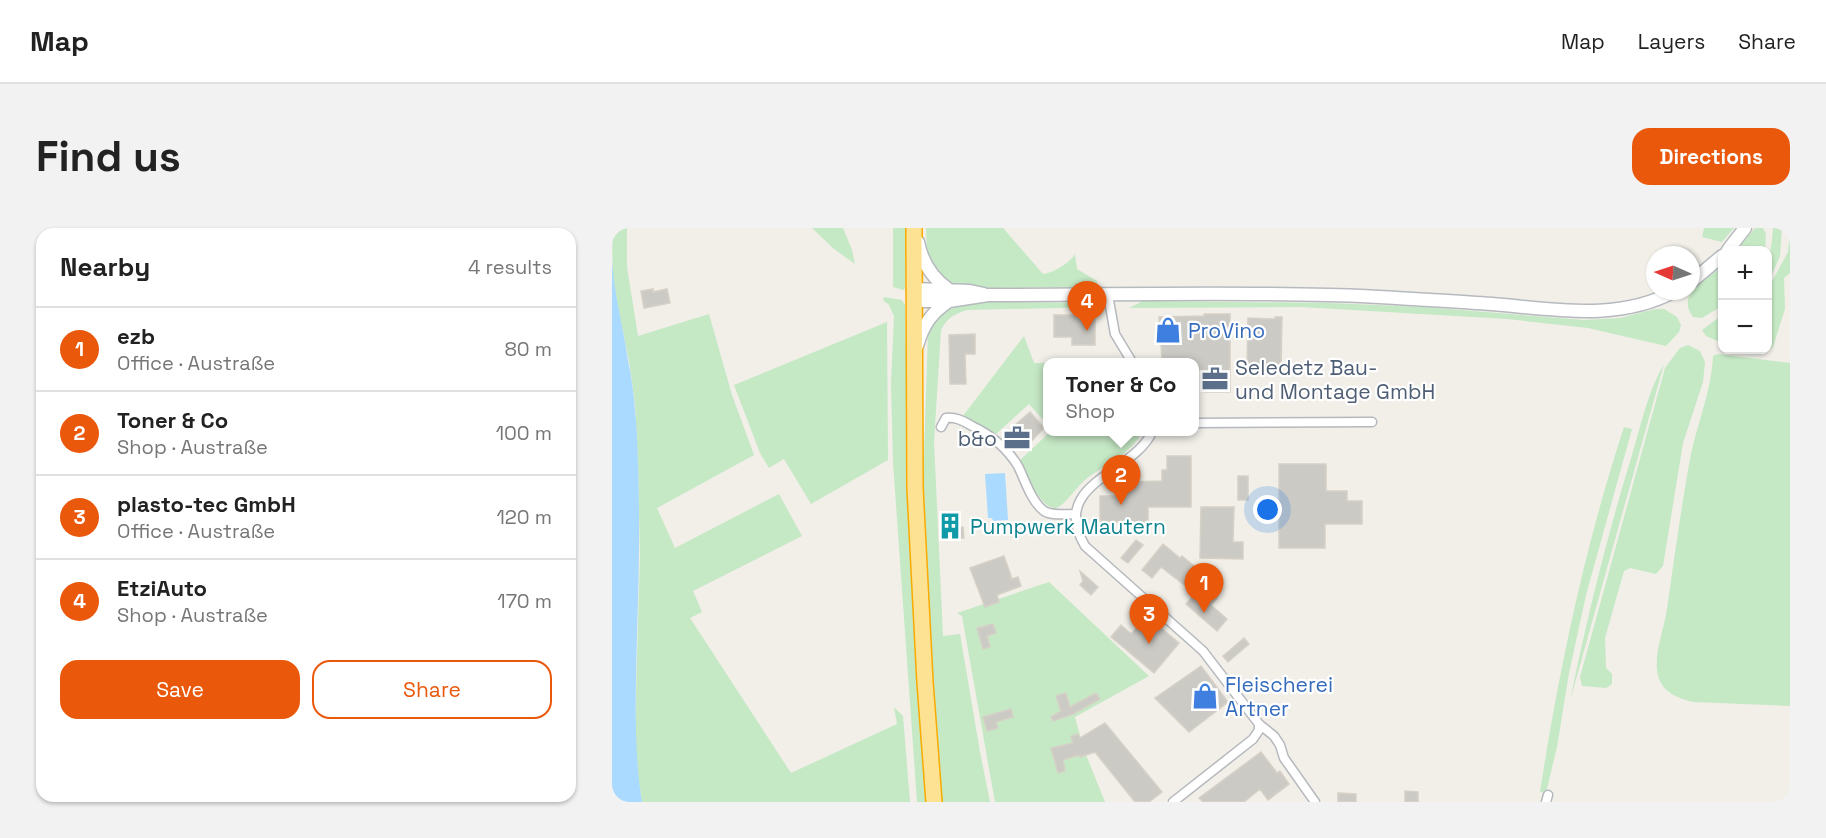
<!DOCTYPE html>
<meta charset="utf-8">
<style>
:root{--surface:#fff;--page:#f2f2f2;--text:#222;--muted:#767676;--line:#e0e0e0;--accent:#ea580c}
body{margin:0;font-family:"Space Grotesk",sans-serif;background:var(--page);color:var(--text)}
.controls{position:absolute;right:18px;top:18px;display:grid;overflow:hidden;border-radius:12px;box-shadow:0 2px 4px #0004}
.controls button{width:54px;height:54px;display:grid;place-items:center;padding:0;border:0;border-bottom:2px solid var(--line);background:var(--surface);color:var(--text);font:30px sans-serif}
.compass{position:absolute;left:1034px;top:18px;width:54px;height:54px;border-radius:50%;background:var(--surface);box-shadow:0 2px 4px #0004;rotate:273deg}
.you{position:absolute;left:656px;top:282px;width:21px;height:21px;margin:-15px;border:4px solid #fff;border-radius:50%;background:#1a73e8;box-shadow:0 0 0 9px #1a73e833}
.badge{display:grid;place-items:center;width:39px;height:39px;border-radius:50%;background:var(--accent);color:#fff;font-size:20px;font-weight:700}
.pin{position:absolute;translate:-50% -50px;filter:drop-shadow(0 2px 3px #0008)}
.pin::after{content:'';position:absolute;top:32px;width:21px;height:18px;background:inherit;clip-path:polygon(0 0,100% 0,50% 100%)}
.popup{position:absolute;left:431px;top:130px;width:156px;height:78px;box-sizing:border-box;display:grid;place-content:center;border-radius:12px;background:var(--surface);filter:drop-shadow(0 2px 4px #0005);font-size:20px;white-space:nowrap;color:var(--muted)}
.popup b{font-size:22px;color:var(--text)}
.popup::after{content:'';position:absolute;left:50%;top:100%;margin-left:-12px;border:12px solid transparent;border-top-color:var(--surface)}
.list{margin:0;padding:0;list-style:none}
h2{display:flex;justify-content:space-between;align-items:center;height:78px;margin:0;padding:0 24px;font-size:26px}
h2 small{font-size:20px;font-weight:400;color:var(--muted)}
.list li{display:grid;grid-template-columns:39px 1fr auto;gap:18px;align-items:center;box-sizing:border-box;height:84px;padding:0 24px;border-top:2px solid var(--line)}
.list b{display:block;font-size:22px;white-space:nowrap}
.list p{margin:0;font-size:20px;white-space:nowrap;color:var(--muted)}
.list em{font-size:20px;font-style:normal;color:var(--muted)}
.actions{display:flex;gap:12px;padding:18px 24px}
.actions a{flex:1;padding:14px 0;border:2px solid var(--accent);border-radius:18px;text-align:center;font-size:21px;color:var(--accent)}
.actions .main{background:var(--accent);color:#fff}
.map{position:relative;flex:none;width:1178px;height:574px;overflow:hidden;border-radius:18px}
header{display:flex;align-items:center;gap:36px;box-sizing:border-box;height:84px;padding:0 30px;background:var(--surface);border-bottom:2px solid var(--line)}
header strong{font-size:28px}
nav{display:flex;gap:33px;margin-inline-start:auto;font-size:21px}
.intro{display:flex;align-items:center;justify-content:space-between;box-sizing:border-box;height:144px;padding:0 36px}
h1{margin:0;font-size:42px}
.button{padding:15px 27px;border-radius:18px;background:var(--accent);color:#fff;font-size:21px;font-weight:700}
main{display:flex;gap:36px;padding:0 36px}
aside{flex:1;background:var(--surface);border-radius:18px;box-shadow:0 2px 4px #0004}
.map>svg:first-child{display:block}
</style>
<header>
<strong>Map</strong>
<nav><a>Map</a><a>Layers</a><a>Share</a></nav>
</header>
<div class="intro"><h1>Find us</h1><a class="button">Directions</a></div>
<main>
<aside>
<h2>Nearby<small>4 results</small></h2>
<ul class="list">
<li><span class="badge">1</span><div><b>ezb</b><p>Office · Austraße</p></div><em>80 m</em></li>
<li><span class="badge">2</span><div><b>Toner &amp; Co</b><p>Shop · Austraße</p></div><em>100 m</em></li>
<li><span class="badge">3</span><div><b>plasto-tec GmbH</b><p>Office · Austraße</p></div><em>120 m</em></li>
<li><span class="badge">4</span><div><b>EtziAuto</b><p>Shop · Austraße</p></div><em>170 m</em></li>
</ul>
<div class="actions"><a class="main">Save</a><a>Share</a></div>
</aside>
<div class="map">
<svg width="1178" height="574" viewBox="0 0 1178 574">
<rect width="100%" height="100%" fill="#f1efe8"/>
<path fill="#c5e8c5" d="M0 0H15V39L26 108 97 86 120 167 142 227 45 280 63 320 167 266 190 308 81 363 90 384 78 390 179 545 285 496 282 479 291 488 298 574H30L25 541 23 500 28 327 26 236 23 176 17 133 1 55Z
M200 0H231L240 22 243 36 222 21Z
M281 0H293V60L291 62 281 59Z
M314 0H391L431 46C441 45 458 35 463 26L465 41 485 53 486 59 365 60 341 56 328 50 315 29Z
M1092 0H1122L1110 14 1090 9Z
M1143 0H1151L1154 6 1153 22H1125Z
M1161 0H1170L1168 28 1156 56C1155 37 1160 19 1161 0Z
M1178 3V45L1172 50 1173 81 1161 119 1156 122H1150H1156V93L1159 82 1157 70 1158 57 1176 24Z
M1110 38V78L1090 90 1081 89C1063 65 1095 53 1110 38Z
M272 69 290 72 293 77 297 260 316 574H305L281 234 279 156 282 88 277 77 271 72Z
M531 73 718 75 812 79 972 92 1008 90 1043 81H1052L1065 89 1069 97 1067 104 1054 118 976 100 895 91 689 79 517 80Z
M377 74 477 75 487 79 355 82C342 86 335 90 329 102L322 214 331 408 348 406 368 524 378 574H328L320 454 311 258 316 105C326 77 351 76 377 74Z
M1110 87V115L1094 108 1090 102Z
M275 94 276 232 199 276 172 231 157 240 148 225 122 157Z
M412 108 422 135H435V196L417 176 384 206 351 188Z
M1076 117 1088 123 1093 134 1091 154 1071 215 1051 338 1044 346 1018 340 1012 343 993 410 994 440 1000 446V456L994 460 970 458 968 449 1053 140 1068 120Z
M1106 126 1178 135V478L1081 474C1066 470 1051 465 1046 448 1041 426 1052 403 1055 381 1062 331 1069 281 1078 231 1085 196 1099 165 1101 128Z
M1052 136 958 473C975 390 995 308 1020 227 1029 197 1036 163 1052 136Z
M1012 199 1020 201 974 367 957 445 945 519 934 565 928 564C947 441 973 318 1012 199Z
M438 204H530C520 226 491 237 473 252 465 258 451 280 443 280 428 280 414 245 407 233Z
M437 354 537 448 463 489 472 522 493 574H383L350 388 345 385Z"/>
<path fill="#aadaff" d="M0 32C2 66 11 98 16 132 23 166 25 201 26 236 28 293 27 349 25 405 24 462 21 518 30 574H0Z
M393 245 396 292 381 293 380 290H376L373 246Z"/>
<path fill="#cccac5" stroke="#d6d1c6" stroke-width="1.5" d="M41 61V64L55 61 58 75 32 80 29 63Z
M592 86H618V164H592V142H582V135H562V131H550L547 89 592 88Z
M442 87H475V91H483V117H460V109H442Z
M663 89H670L669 140H635L636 90 663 91Z
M363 106V126H353L354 156H338L337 107Z
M418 184 432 200 411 222 395 204Z
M555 228H579V279H536V296L488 293V268H514V254L550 253V242H555Z
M667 236H714V263H735V273H750V296H713V320H667Z
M626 248H636V272H626Z
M589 279H622L621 314H631V331L588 330Z
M342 287V300L351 299 352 310 335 311 333 288Z
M524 312 531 317 516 335 509 330Z
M551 316 568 330 570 328 594 348 588 356 605 370 599 377 615 391 605 403 574 376 583 366 575 359 549 339 540 350 530 342Z
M392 328 400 351 406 349 409 358 385 367 387 374 373 379 358 340Z
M468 343 486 359 479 367 468 357 471 353Z
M535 388 567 415 542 445 499 409 509 397 519 406Z
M381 396 384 405 375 408 378 419 371 421 365 400Z
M632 410 637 416 616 434 611 428Z
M589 438 616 474 577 504 543 470Z
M454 465 458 479 484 465 488 471 461 486 441 493 439 489 449 483 444 468Z
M399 481 401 489 384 494 386 500 375 503 371 489Z
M493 495 550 564 537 574H523L483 524 468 529 467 527 451 532 453 543 446 545 439 520 461 515 459 508 466 506 468 510Z
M649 524 665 545 668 543 677 556 656 572 648 561 632 574H591L587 570Z
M793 563 806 564V574H793Z
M726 565 744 566V574H726Z"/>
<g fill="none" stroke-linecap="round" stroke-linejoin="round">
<g stroke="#b5b8bc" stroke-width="11">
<path id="street" d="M496 67 503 106 520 134
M582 195 760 194
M329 199 334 190C345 189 351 193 360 198 379 207 395 220 406 238 413 252 419 273 432 283 440 288 455 286 464 286
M540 204C521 246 436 255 473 318L591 423 647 496 662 508 668 517 672 530 703 574
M561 574 641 511 647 502V496
M934 574 936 567"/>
</g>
<g stroke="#b6babf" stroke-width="15">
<path id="secondary" d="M306 14C310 34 319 49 336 61
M1116 22 1133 0
M1079 54 1110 28
M301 61 358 63 372 66
M302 73H337L376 67C490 67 603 64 717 67 771 68 826 73 880 76 942 81 1006 94 1063 63
M305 118C311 97 319 85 337 73"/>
</g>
<g stroke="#f9ab00" stroke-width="18">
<path id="highway" d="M302 0 303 260 313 454 322 574"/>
</g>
<use href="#street" stroke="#fff" stroke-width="8"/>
<use href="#secondary" stroke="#fff" stroke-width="12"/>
<use href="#highway" stroke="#fde293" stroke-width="15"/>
</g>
<defs>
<g id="shop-bare" transform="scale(2.07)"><path d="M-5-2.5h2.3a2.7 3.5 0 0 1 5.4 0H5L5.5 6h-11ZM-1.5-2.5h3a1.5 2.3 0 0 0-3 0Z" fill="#3f7fe0" stroke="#fff" stroke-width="2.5" paint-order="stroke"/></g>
<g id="office-bare" transform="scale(2.07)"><path d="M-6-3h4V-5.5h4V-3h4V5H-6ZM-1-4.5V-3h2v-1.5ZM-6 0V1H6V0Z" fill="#5c6f8a" stroke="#fff" stroke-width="2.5" paint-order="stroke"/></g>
<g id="building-bare" transform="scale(2.07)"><path d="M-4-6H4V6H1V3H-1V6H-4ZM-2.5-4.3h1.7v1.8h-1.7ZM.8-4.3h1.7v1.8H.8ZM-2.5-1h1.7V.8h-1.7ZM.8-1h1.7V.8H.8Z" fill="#0f9aa8" stroke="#fff" stroke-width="2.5" paint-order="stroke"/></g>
</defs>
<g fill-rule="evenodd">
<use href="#shop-bare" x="556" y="102"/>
<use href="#office-bare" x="603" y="151"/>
<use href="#office-bare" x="405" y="210"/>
<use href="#building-bare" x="338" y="298"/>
<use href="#shop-bare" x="593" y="468"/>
</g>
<g text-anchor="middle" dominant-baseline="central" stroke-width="4.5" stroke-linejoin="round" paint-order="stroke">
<g font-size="21" fill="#366cbe" stroke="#fff" text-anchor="start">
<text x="576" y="102">ProVino</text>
<text x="613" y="456">Fleischerei<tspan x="613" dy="24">Artner</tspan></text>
</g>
<g font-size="21" fill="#4e5e75" stroke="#fff" text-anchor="start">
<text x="623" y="139">Seledetz Bau-<tspan x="623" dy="24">und Montage GmbH</tspan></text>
<text x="385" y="210" text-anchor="end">b&amp;o</text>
</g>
<g font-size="21" fill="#0d838f" stroke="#fff" text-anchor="start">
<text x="358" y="298">Pumpwerk Mautern</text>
</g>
</g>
</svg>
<div class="controls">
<button>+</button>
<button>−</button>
</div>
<svg class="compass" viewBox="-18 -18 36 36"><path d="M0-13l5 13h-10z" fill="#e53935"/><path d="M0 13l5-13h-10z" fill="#767676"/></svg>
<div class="you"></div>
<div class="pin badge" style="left:592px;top:385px">1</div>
<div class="pin badge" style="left:509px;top:277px">2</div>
<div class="popup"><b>Toner &amp; Co</b>Shop</div>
<div class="pin badge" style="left:537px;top:416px">3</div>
<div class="pin badge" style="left:475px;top:103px">4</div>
</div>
</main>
